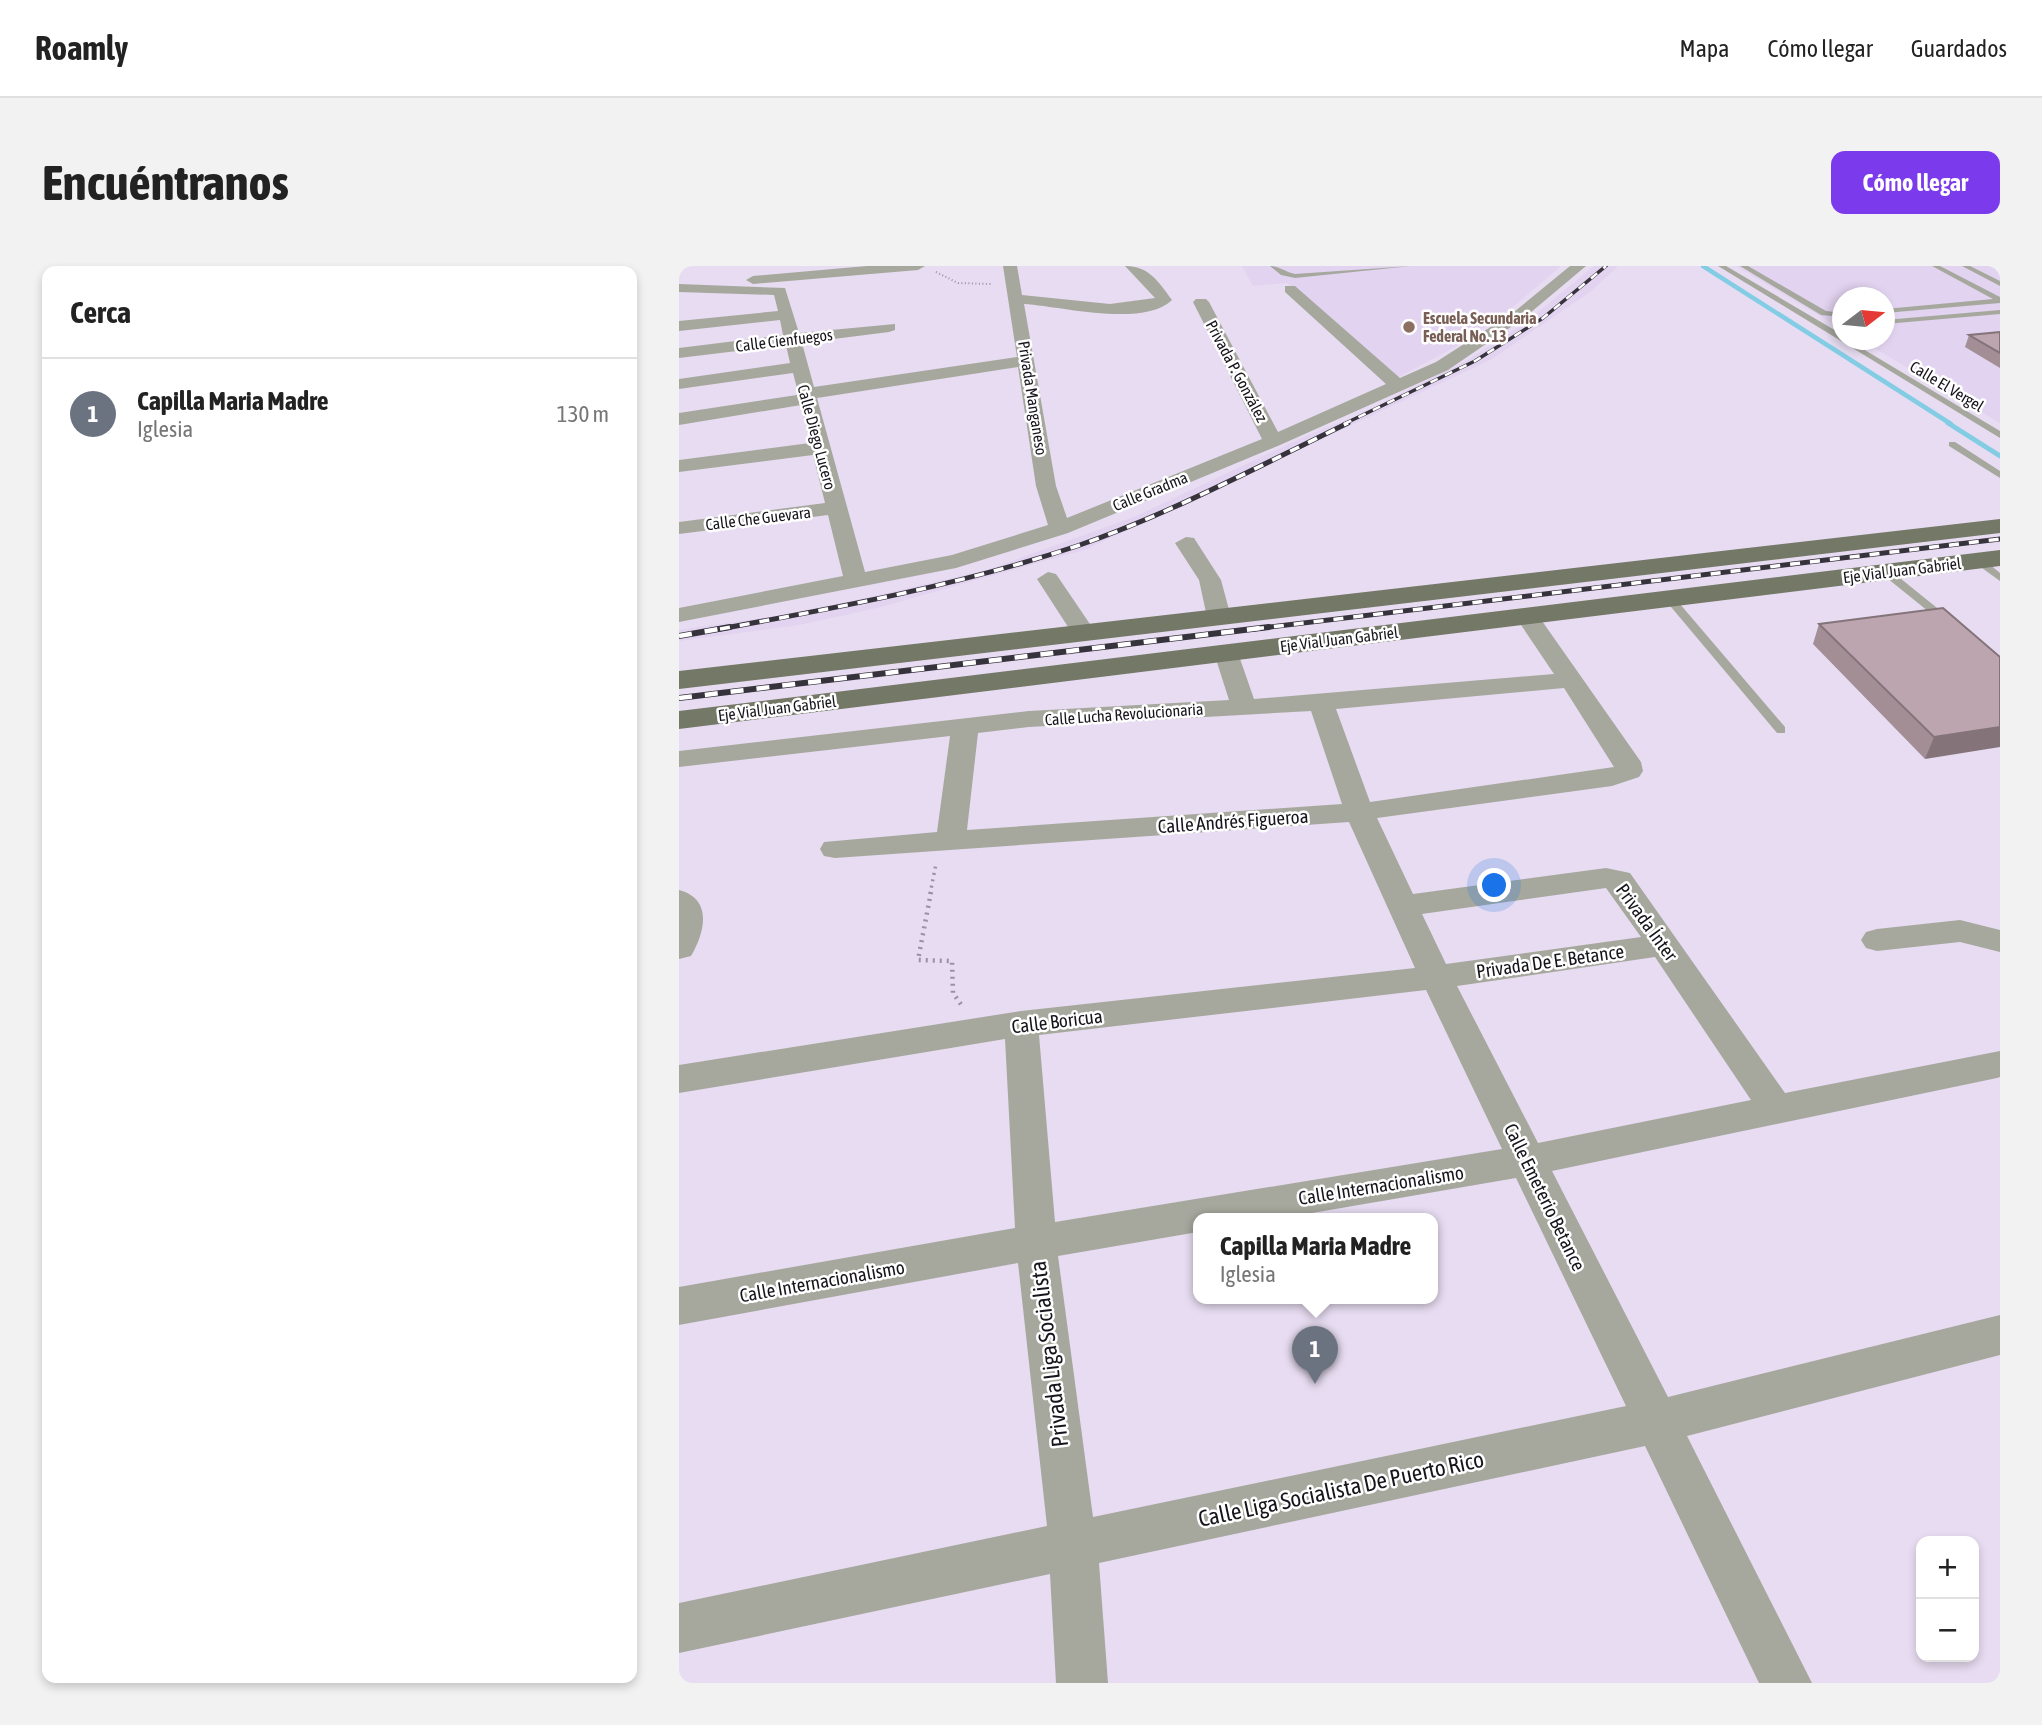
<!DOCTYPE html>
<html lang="es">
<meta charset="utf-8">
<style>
:root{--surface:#fff;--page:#f2f2f2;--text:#222;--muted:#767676;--line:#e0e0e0;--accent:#7c3aed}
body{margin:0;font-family:"Asap Condensed",sans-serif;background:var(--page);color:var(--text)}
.controls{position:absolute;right:21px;bottom:21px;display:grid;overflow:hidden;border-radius:14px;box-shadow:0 4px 10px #0003}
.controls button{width:63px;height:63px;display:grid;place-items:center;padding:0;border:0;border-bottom:2px solid var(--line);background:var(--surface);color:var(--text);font:35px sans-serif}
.compass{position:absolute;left:1153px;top:21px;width:63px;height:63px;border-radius:50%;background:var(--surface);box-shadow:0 4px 10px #0003;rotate:74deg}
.you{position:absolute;left:816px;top:620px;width:24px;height:24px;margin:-18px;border:5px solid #fff;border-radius:50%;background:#1a73e8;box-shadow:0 0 0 10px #1a73e833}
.badge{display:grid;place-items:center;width:46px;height:46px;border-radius:50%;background:var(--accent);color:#fff;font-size:23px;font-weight:700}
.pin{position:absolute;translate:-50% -58px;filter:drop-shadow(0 2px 4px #0008)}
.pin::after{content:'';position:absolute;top:37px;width:24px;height:21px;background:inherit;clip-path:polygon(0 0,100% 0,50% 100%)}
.popup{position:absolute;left:514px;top:947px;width:245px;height:91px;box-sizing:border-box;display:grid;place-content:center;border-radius:14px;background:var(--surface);filter:drop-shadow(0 2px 5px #0005);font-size:23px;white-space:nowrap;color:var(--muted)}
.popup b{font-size:26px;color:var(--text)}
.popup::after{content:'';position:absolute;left:50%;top:100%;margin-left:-14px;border:14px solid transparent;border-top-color:var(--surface)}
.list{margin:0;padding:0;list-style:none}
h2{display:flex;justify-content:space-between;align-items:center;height:91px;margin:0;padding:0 28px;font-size:30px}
h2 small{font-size:23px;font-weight:400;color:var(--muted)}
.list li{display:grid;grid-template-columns:46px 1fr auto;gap:21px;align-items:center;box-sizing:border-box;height:112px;padding:0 28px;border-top:2px solid var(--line)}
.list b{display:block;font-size:26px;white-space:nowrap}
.list p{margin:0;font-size:23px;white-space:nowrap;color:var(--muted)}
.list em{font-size:23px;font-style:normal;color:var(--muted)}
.map{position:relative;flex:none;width:1321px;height:1417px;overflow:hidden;border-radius:14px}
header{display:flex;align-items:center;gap:42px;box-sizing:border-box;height:98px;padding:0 35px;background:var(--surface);border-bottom:2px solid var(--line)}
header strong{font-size:33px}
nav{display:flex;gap:38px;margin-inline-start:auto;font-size:24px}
.intro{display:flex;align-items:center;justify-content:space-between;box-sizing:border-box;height:168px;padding:0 42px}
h1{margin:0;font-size:49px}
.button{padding:18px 32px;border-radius:14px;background:var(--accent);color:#fff;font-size:24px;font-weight:700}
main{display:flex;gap:42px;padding:0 42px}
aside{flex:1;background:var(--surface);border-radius:14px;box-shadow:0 4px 10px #0003}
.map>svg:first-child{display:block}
</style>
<header>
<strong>Roamly</strong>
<nav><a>Mapa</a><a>Cómo llegar</a><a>Guardados</a></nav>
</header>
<div class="intro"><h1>Encuéntranos</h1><a class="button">Cómo llegar</a></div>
<main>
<aside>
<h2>Cerca<small></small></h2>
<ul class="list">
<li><span class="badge" style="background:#6b7280">1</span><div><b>Capilla Maria Madre</b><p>Iglesia</p></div><em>130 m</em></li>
</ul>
</aside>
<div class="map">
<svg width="1321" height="1417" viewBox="0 0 1321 1417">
<rect width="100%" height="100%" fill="#e7dcf1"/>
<path fill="#e2d3f0" d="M563 0H882L834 41 776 81 714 114 608 17 574 20Z
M915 0H939L911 26 813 93 408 283 198 342 120 359 0 375V364L125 346 308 304 455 251 629 169 675 151 787 95 846 57Z
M1057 0H1321V157L1182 74H1206V32H1164L1163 63Z"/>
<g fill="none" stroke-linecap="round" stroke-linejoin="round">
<path stroke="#83cde4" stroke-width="4.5" d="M1024 0 1272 158"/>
<path stroke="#83cde4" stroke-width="5" d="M1269 157 1321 190"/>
<path stroke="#9a92a2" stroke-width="2" stroke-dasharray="1 2.5" stroke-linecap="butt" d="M257 6 279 17 312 18"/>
<path stroke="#9a92a2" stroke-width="3.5" stroke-dasharray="2 4.5" stroke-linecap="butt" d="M251 628 257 598"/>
<path stroke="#9a92a2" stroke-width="4.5" stroke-dasharray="2 5" stroke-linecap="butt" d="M252 626 239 694 273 695 274 727 283 740"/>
<path fill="#a6a89e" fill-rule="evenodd" d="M591 0C600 0 606 6 616 8L732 0 616 12 602 9Z
M1039 0H1047L1164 69V74H1169L1321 165V172Z
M1061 0H1069L1147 45 1164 47V51L1142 49Z
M1253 0H1261L1321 31V37L1206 47V43L1314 33Z
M1283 0H1291L1321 15V20Z
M1321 44V48L1206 58V54Z
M1270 176H1276L1321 205V212L1270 180Z
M1296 293H1304L1321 307V315L1296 297Z
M1203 304H1211L1273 354V358H1265L1203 308Z
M987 331H995L1106 461V467H1098L987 335Z"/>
<path fill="#a6a89e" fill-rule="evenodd" d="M188 0H246L239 4 74 18 67 14 74 10Z
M324 0H338L343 29 431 38 476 32 446 0C470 0 479 15 493 34 464 62 381 40 345 38L377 220 388 252 583 173 514 36 517 33H527L530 36 599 166 707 118 606 26V20H616L721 112 757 96 835 46 891 0H907L845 52 769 104 601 179 389 267 277 302 0 356V342L164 310 149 249 0 268V256L146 237 134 189 0 206V194L131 177 122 139 0 159V147L118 129 119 126 114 107 0 123V113L111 97 107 79 0 92V82L104 69 101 54 0 65V55L99 45 95 29 0 26V18L106 22 120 67 216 58V64L210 66 123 77 135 121 338 91ZM339 101 357 220 369 259 273 289 186 306 138 132Z
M507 271 515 272 542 314 552 351 548 356H532L528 351 520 314 496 277Z
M369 306 377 308 417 367 414 372H396L393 367 358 313Z
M848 343 856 345 962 496 964 505 960 511 933 520 698 552 734 628 927 602 951 607 1106 827 1321 785V811L1318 812 873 905 989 1131 1321 1049V1089L1008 1170 1133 1417H1080L966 1180 420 1297 429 1417H377L371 1308 0 1387V1337L368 1260 339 997 0 1059V1021L336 962 326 773 0 827V799L342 745 736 702 670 556 156 592 145 590 141 583 145 576 258 566 271 470 0 501V485L350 445 550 434 535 387 538 382H556L559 387 575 433 875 408 836 350 840 345ZM885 422 935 501 691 536 657 443ZM632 445 663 538 288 564 299 467 350 461ZM927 622 962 671 767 698 743 648ZM976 691 1072 834 859 877 778 720ZM747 724 823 883 376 956 360 769ZM837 912 947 1140 414 1251 379 990 519 966V952H604Z
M0 624C34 633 26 666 12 690L0 693Z
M1281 654 1321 664V686L1281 676 1198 685 1187 682 1182 674 1187 666 1198 663Z"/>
<path fill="#747866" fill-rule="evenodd" d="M1321 253V267L0 423V405Z
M1321 284V300L0 463V445Z"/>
<g stroke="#37333c" stroke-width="3.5">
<path id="rail-far2" d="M665 158 796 95 864 52 927 0"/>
</g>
<g stroke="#37333c" stroke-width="5">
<path id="rail-far1" d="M41 363C162 341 281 319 398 280 491 248 580 200 669 157
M575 363 1321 273"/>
</g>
<g stroke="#37333c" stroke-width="6">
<path id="rail" d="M0 370 51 361
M0 432 590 361"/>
</g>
<use href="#rail-far2" stroke="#fff" stroke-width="2.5" stroke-dasharray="8" stroke-linecap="butt"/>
<use href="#rail-far1" stroke="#fff" stroke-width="3.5" stroke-dasharray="10" stroke-linecap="butt"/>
<use href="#rail" stroke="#fff" stroke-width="4.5" stroke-dasharray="13" stroke-linecap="butt"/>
</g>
<path fill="#a38e96" d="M1321 66V102L1286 81 1290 69Z
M1140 358 1321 391 1246 493 1134 378Z"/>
<path fill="#84747a" d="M1321 461V481L1246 493 1255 471Z"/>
<path fill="#bda5af" stroke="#84747a" stroke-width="2" d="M1321 66V87L1290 69Z
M1264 342 1321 391V461L1255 471 1140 358Z"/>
<circle fill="#8d6e63" stroke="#fff" stroke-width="2.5" cx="730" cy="61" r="7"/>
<g text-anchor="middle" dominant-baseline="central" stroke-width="5" stroke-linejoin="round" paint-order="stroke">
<g font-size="16" font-weight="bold" fill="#785e54" stroke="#fff" text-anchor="start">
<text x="744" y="52">Escuela Secundaria<tspan x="744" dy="18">Federal No. 13</tspan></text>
</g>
<g font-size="16" fill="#17141b" stroke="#fff">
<text transform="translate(105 74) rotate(-7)">Calle Cienfuegos</text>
<text transform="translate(558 105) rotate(62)">Privada P. González</text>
<text transform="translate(1268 120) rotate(31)">Calle El Vergel</text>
<text transform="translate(354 132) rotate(81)">Privada Manganeso</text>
<text transform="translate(138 171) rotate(75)">Calle Diego Lucero</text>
<text transform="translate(471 225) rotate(-22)">Calle Gradma</text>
<text transform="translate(79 252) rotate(-7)">Calle Che Guevara</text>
<text transform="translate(1223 304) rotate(-7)">Eje Vial Juan Gabriel</text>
<text transform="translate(660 373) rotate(-7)">Eje Vial Juan Gabriel</text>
<text transform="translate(98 442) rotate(-7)">Eje Vial Juan Gabriel</text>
<text transform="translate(445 448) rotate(-4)">Calle Lucha Revolucionaria</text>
</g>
<g font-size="19" fill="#17141b" stroke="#fff">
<text transform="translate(554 555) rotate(-4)">Calle Andrés Figueroa</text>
<text transform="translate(968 656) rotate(54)">Privada Ínter</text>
<text transform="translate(871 695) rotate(-8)">Privada De E. Betance</text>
<text transform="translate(378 755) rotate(-7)">Calle Boricua</text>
<text transform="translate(702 919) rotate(-9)">Calle Internacionalismo</text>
<text transform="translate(866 931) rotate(64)">Calle Emeterio Betance</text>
<text transform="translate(143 1015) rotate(-10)">Calle Internacionalismo</text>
</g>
<g font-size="23" fill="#17141b" stroke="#fff">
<text transform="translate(370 1088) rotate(-97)">Privada Liga Socialista</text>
<text transform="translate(662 1223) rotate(-12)">Calle Liga Socialista De Puerto Rico</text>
</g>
</g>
</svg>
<div class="controls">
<button>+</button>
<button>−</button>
</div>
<svg class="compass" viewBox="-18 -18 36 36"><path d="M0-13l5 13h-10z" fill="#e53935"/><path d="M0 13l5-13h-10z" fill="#767676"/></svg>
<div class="you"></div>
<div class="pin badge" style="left:636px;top:1118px;background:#6b7280">1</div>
<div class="popup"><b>Capilla Maria Madre</b>Iglesia</div>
</div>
</main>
